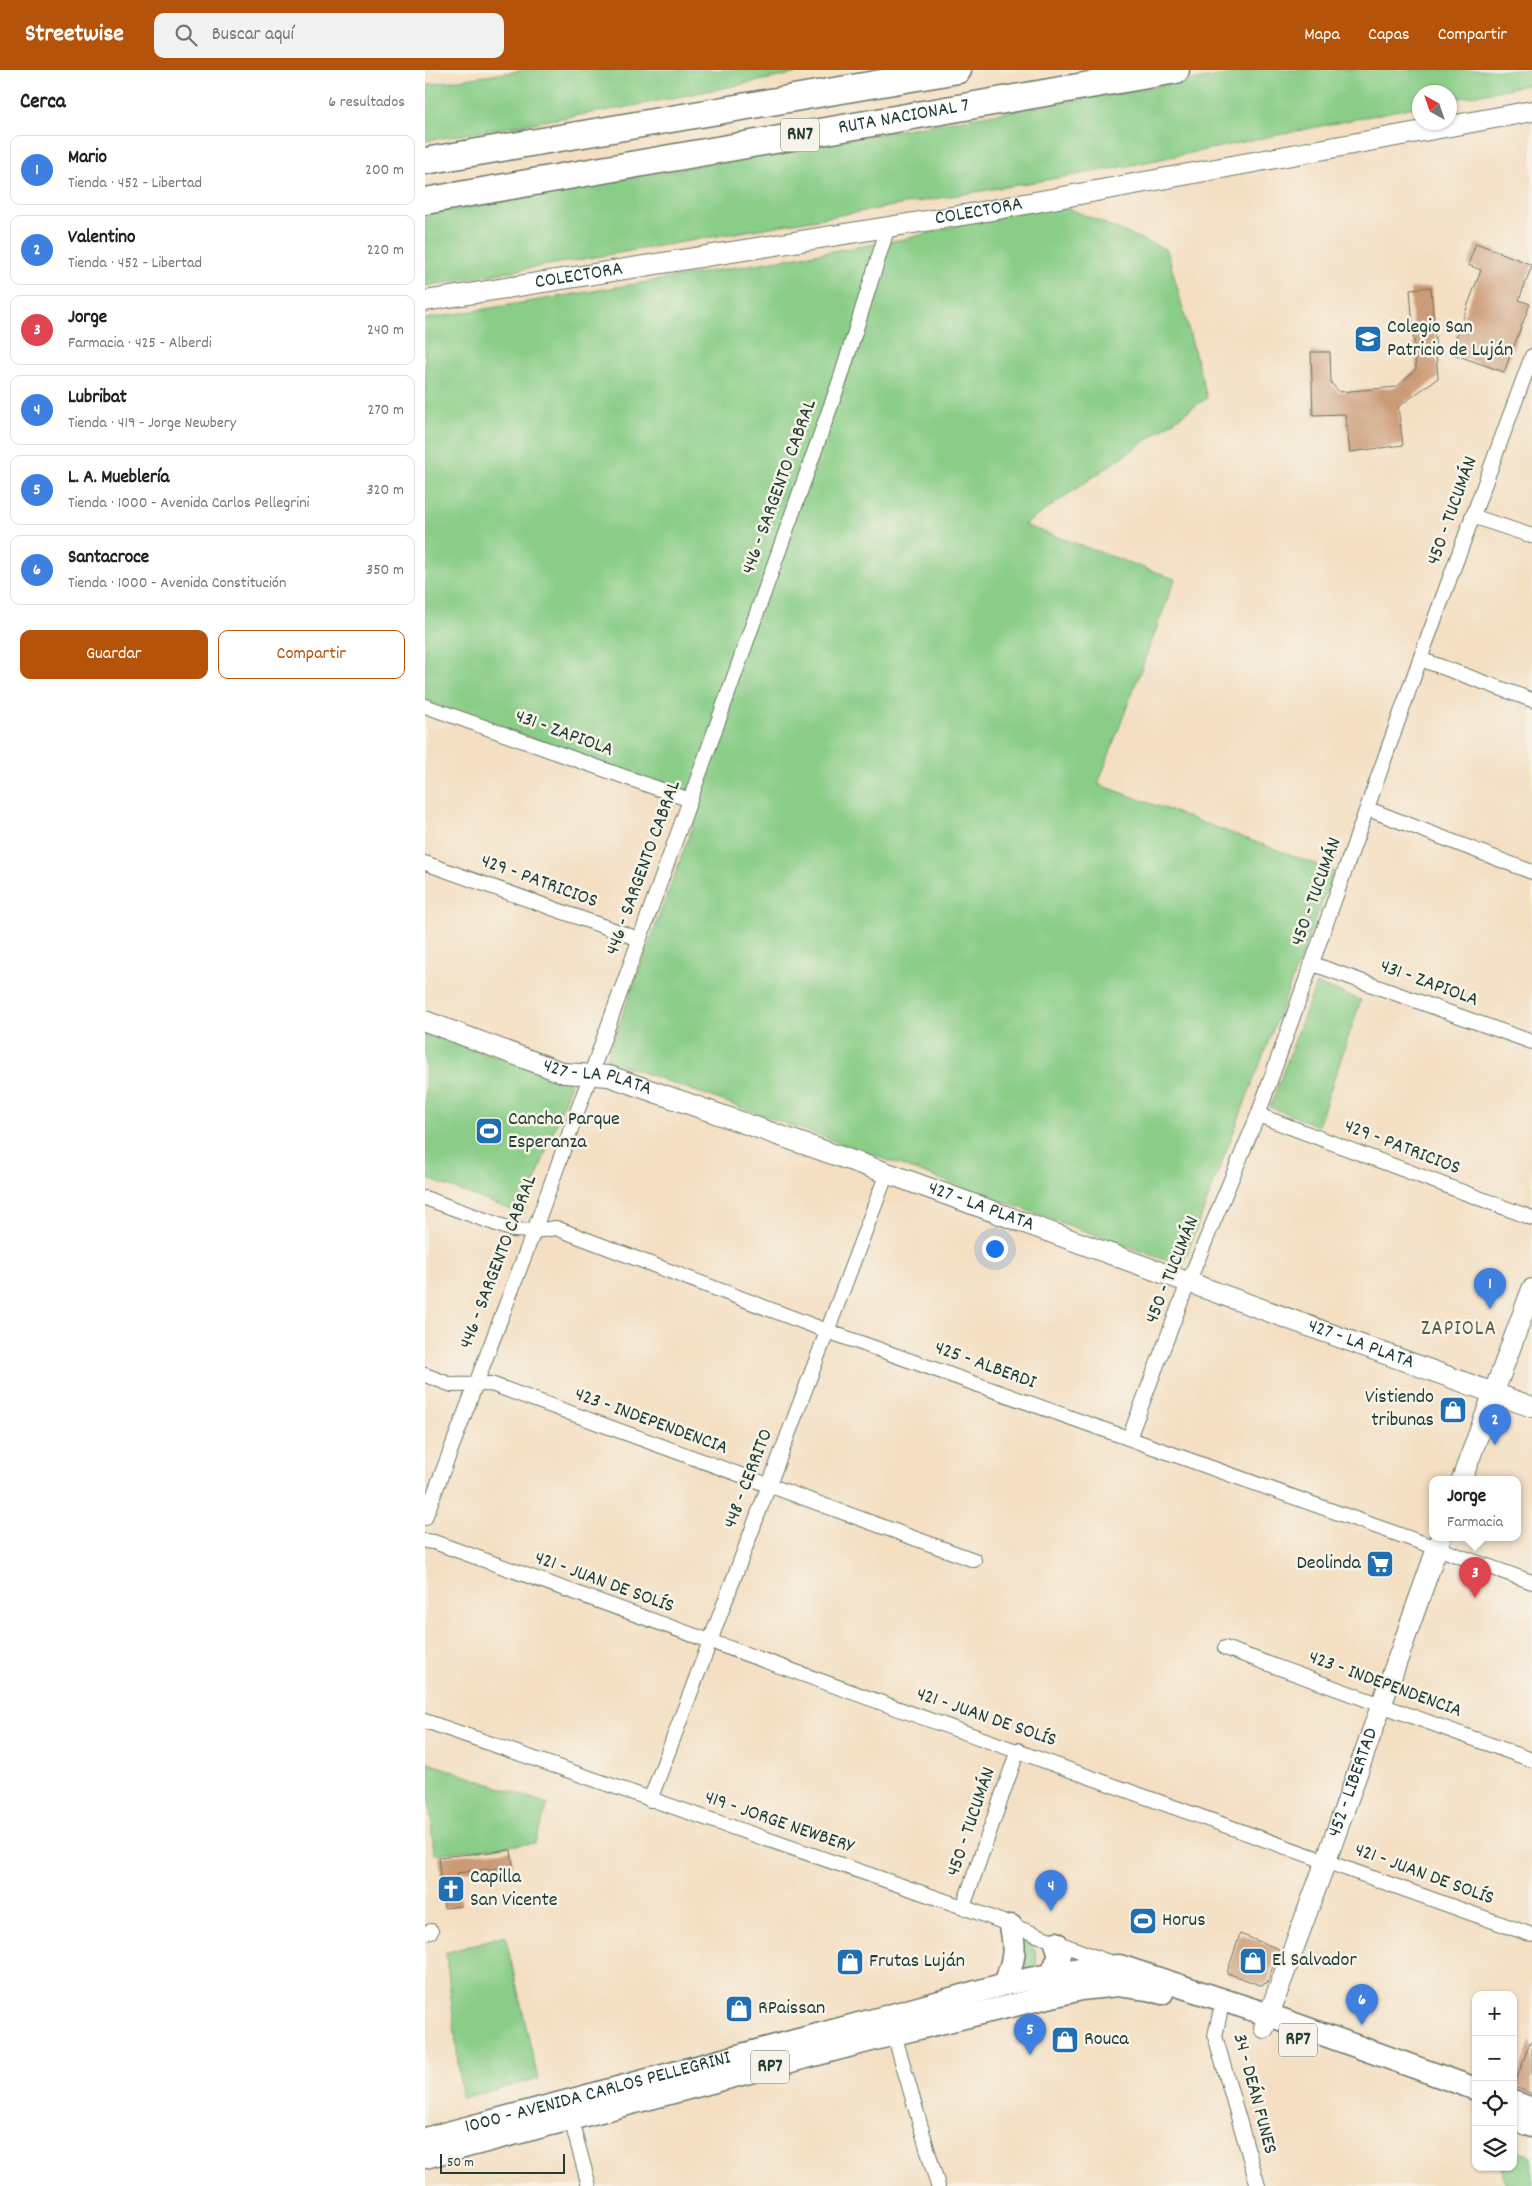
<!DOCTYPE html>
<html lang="es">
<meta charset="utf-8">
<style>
:root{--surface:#fff;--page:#f2f2f2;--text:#222;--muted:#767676;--line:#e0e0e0;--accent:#b45309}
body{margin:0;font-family:Dekko,sans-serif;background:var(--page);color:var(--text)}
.controls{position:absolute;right:15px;bottom:15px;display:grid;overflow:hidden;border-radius:10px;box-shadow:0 1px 4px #0004}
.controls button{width:45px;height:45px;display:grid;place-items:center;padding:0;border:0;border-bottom:1px solid var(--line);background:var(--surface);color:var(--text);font:25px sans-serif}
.compass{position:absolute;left:987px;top:15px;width:45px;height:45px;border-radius:50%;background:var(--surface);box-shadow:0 1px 4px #0004;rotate:320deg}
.scale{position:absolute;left:15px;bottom:12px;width:125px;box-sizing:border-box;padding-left:5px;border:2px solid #1f3d34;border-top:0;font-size:14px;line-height:18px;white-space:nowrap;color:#1f3d34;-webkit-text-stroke:4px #f7f3e8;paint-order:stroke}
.you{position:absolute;left:569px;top:1178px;width:18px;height:18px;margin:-12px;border:4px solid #fff;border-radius:50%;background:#1a73e8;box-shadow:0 0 0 8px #1a73e833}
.badge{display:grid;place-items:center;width:32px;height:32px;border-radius:50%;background:var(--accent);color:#fff;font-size:16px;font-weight:700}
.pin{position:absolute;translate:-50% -41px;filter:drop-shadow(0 1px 2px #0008)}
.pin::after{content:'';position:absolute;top:26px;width:18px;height:15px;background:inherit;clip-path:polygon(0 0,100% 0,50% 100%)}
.popup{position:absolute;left:1004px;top:1406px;width:92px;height:65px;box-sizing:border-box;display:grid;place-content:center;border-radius:10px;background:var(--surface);filter:drop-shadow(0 1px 4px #0005);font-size:16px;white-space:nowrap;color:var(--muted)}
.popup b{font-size:19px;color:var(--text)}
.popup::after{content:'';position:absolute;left:50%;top:100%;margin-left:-10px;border:10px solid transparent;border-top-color:var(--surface)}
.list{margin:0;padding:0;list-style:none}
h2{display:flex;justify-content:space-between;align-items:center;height:65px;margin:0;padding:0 20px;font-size:21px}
h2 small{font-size:16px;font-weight:400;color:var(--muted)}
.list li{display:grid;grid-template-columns:32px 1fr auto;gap:15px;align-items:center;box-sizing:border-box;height:70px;margin:0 10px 10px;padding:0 10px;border:1px solid var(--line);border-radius:10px}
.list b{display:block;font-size:19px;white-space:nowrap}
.list p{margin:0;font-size:16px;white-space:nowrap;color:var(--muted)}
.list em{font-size:16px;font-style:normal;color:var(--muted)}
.actions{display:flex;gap:10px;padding:15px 20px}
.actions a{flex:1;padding:11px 0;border:1px solid var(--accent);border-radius:10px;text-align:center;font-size:18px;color:var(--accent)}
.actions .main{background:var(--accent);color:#fff}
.icon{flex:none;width:28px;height:28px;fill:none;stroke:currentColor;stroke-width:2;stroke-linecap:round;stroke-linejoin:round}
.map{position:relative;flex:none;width:1107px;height:2116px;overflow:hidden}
header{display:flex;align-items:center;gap:30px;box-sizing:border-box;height:70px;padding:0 25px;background:var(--accent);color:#fff}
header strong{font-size:24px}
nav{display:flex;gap:28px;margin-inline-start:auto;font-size:18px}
.search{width:350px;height:45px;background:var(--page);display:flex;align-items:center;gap:12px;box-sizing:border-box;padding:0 18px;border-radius:10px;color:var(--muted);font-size:19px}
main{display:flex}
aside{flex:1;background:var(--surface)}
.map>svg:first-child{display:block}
</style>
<header>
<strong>Streetwise</strong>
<div class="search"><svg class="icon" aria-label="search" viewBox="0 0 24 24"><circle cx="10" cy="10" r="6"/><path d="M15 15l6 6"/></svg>Buscar aquí</div>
<nav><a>Mapa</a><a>Capas</a><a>Compartir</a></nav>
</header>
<main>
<aside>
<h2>Cerca<small>6 resultados</small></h2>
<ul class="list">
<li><span class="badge" style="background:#3f7fe0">1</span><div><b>Mario</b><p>Tienda · 452 - Libertad</p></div><em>200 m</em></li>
<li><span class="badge" style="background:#3f7fe0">2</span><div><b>Valentino</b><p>Tienda · 452 - Libertad</p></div><em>220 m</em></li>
<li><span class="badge" style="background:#e0444e">3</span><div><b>Jorge</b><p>Farmacia · 425 - Alberdi</p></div><em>240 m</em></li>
<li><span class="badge" style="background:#3f7fe0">4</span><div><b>Lubribat</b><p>Tienda · 419 - Jorge Newbery</p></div><em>270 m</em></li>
<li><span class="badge" style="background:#3f7fe0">5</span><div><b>L. A. Mueblería</b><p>Tienda · 1000 - Avenida Carlos Pellegrini</p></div><em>320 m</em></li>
<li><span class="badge" style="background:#3f7fe0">6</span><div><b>Santacroce</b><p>Tienda · 1000 - Avenida Constitución</p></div><em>350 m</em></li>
</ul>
<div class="actions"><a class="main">Guardar</a><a>Compartir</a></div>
</aside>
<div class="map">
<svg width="1107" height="2116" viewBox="0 0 1107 2116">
<rect width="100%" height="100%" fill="#f7f3e8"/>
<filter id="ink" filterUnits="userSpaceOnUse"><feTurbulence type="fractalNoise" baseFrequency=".02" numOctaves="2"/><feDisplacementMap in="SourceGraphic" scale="10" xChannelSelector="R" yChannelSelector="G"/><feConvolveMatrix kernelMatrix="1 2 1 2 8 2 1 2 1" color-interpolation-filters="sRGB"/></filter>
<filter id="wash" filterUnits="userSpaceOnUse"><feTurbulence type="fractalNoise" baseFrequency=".0096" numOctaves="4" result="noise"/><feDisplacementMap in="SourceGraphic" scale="20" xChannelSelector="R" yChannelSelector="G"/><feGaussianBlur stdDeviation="1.12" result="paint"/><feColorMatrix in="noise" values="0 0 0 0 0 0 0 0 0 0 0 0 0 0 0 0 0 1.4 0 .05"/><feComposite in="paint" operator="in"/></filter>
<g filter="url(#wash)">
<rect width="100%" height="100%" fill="#f4dfc2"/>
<path fill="#89cd87" stroke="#54855e" d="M100 0H389L197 38 0 71V15Z
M829 0H1107V14L1025 30 1024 22H994V36L697 97 0 216V145L404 72Z
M626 131 742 180 782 328 599 455 750 509 673 714 909 801 757 1196 181 989 278 729 0 630V249L480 169Z
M891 914 936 930 893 1056 845 1037Z
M0 961 146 1013 98 1144 0 1108Z
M1 1692 123 1734 110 1773 9 1784Z
M80 1865 113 2009 37 2028 21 1883Z
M599 1867C610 1876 613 1884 611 1898L594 1904Z
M1088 2080 1107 2086V2116H1081L1076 2097H1088Z"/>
<g id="blocks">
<path fill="#cb9a76" d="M1051 173 1107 195 1094 230 1105 234 1079 302 1025 283 1056 200 1043 195Z
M1006 217 1013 308 973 337 978 375 925 382 920 344 888 345 886 282H905L906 313 914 322 972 317 991 299 985 219Z
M86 1780 88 1796 32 1803 36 1836 19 1838 14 1787Z
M815 1864 854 1879 842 1913 835 1915 802 1903Z
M1105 1972H1107V2024L1089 2017Z"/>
</g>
</g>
<g filter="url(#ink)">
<use href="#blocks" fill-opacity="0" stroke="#6a7666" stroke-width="1"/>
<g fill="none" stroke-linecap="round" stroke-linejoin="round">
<g stroke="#6a7666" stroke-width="16">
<path id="street" d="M1047 446 1107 466
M995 589 1107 630
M0 636 265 730
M943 739 1107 802
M0 793 214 869
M888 894 1107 972
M833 1045 1107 1148
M0 1128 88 1160 109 1161 131 1158 402 1261 1107 1512
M0 1305 27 1315 66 1314 549 1490
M704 1368 763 1213 833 1045 995 589 1107 286
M0 1448 109 1161 265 730 415 310 463 157
M0 1471 9 1472C374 1605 742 1733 1107 1865
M800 1578 1107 1690
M0 1651 538 1837 684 1892
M225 1730 462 1103
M538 1837 593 1680
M0 1863 6 1861
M795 1943 790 1966 833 2116
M467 1957 513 2116
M144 2042 164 2116"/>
</g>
<g stroke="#6a7666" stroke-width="22">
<g id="secondary">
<path id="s1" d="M0 231 551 143 1107 41"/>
<path id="s2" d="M0 951 139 1003 184 1006 462 1103 1107 1337"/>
<path d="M1037 1409 1107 1219"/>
<path id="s3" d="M839 1958 901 1791 1016 1467"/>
</g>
</g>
<g stroke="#6a7666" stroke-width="25">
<g id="primary">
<path d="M626 1905 635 1885 631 1873"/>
<path d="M580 1914C589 1889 591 1882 586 1856"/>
<path d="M1088 2032 1107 2039"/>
<path d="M1088 2049 1107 2056"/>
<path id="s4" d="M0 2069 464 1946 580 1914 659 1898 694 1896 844 1945 1051 2019"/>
<path d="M0 2087 469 1964 656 1919 693 1915 723 1919 737 1923"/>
</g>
</g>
<g stroke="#6a7666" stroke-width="29">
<g id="highway">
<path d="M0 91 533 0"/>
<path id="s5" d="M0 131 751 0"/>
</g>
</g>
<use href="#street" stroke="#fff" stroke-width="14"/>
<use href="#secondary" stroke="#fff" stroke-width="20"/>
<use href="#primary" stroke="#fff" stroke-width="22"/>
<use href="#highway" stroke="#fff" stroke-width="26"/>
</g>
</g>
<defs>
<g id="school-square" transform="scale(1.4375)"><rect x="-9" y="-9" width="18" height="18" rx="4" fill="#1f6fb2" stroke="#f7f3e8"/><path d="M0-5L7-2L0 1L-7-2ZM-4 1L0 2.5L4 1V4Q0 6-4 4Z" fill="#fff"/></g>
<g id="stadium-square" transform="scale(1.4375)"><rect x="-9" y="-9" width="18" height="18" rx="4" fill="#1f6fb2" stroke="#f7f3e8"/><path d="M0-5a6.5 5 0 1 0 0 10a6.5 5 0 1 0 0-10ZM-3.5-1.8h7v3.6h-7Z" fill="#fff"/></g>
<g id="shop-square" transform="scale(1.4375)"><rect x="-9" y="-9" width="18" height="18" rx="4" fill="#1f6fb2" stroke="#f7f3e8"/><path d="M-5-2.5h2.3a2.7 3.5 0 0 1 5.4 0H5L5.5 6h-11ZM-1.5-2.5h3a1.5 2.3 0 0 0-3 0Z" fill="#fff"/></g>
<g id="supermarket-square" transform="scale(1.4375)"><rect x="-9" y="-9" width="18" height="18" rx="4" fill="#1f6fb2" stroke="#f7f3e8"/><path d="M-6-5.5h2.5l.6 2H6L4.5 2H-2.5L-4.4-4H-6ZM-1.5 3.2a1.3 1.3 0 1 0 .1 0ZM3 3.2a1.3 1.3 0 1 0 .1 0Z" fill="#fff"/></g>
<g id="church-square" transform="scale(1.4375)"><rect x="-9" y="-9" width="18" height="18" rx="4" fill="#1f6fb2" stroke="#f7f3e8"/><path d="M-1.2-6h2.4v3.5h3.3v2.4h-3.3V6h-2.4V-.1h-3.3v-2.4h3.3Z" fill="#fff"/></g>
</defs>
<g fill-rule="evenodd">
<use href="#school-square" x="943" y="269"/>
<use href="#stadium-square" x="64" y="1061"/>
<use href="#shop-square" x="1028" y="1340"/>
<use href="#supermarket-square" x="955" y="1494"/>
<use href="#church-square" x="26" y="1819"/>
<use href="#stadium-square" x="718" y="1851"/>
<use href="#shop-square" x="828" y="1891"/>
<use href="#shop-square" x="425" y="1892"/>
<use href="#shop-square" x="314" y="1939"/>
<use href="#shop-square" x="640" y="1970"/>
</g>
<g text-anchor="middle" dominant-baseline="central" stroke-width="5" stroke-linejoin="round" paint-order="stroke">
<g fill="#f7f3e8" stroke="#60746a" stroke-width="1">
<rect x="356" y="48.5" width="38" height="33" rx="4"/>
<rect x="854" y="1953.5" width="38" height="33" rx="4"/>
<rect x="326" y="1980.5" width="38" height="33" rx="4"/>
</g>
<g font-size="19" font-weight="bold" fill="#1f3d34">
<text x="375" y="65">RN7</text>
<text x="873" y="1970">RP7</text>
<text x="345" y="1997">RP7</text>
</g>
<g font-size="20" fill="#1f3d34" stroke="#f7f3e8">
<text stroke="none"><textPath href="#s5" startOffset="486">RUTA NACIONAL 7</textPath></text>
<text stroke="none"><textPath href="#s1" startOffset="561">COLECTORA</textPath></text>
<text stroke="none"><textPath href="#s1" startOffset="156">COLECTORA</textPath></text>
<text transform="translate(355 417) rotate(-70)">446 - SARGENTO CABRAL</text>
<text transform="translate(1028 441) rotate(-70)">450 - TUCUMÁN</text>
<text transform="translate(139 664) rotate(20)">431 - ZAPIOLA</text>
<text transform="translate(219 798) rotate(-70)">446 - SARGENTO CABRAL</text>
<text transform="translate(114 812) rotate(20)">429 - PATRICIOS</text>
<text transform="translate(892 822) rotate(-70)">450 - TUCUMÁN</text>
<text transform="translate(1004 914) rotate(20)">431 - ZAPIOLA</text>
<text stroke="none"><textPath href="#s2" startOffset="182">427 - LA PLATA</textPath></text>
<text transform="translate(977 1078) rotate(21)">429 - PATRICIOS</text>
<text stroke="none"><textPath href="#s2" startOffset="588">427 - LA PLATA</textPath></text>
<text transform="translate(74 1192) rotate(-69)">446 - SARGENTO CABRAL</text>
<text transform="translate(748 1200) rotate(-68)">450 - TUCUMÁN</text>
<text stroke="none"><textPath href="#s2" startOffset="992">427 - LA PLATA</textPath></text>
<text transform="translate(560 1296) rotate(20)">425 - ALBERDI</text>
<text transform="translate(226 1352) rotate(20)">423 - INDEPENDENCIA</text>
<text transform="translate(324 1409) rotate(-69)">448 - CERRITO</text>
<text transform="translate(179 1513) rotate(20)">421 - JUAN DE SOLÍS</text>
<text transform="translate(960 1615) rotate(20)">423 - INDEPENDENCIA</text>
<text transform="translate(561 1648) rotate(19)">421 - JUAN DE SOLÍS</text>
<text stroke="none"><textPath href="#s3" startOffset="261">452 - LIBERTAD</textPath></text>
<text transform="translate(547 1752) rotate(-71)">450 - TUCUMÁN</text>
<text transform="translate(354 1753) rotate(19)">419 - JORGE NEWBERY</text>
<text transform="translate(999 1805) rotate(20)">421 - JUAN DE SOLÍS</text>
<text stroke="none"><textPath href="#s4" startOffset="179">1000 - AVENIDA CARLOS PELLEGRINI</textPath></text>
<text transform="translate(829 2024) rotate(75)">34 - DEÁN FUNES</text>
</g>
<g font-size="20" fill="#1f3d34" stroke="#f7f3e8" text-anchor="start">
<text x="962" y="258">Colegio San<tspan x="962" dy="23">Patricio de Luján</tspan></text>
<text x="83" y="1050">Cancha Parque<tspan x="83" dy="23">Esperanza</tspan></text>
<text x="1009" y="1328" text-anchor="end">Vistiendo<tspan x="1009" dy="23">tribunas</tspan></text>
<text x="936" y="1494" text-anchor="end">Deolinda</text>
<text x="45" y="1808">Capilla<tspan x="45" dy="23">San Vicente</tspan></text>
<text x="737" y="1851">Horus</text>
<text x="847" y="1891">El Salvador</text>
<text x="444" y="1892">Frutas Luján</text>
<text x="333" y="1939">RPaissan</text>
<text x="659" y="1970">Rouca</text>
</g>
<g font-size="21" letter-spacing="1" fill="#5b5e4b" stroke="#f7f3e8">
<text x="1034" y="1260">ZAPIOLA</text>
</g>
</g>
</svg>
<div class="controls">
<button>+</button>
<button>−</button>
<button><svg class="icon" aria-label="locate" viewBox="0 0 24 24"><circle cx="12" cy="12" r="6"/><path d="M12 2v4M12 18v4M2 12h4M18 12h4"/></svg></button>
<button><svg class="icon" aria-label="layers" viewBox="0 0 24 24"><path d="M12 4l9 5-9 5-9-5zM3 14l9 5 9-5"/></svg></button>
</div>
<svg class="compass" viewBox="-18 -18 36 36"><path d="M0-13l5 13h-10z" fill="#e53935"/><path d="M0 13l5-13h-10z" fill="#767676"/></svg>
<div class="scale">50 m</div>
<div class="you"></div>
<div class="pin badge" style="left:1065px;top:1239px;background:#3f7fe0">1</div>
<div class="pin badge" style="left:1070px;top:1375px;background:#3f7fe0">2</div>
<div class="pin badge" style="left:1050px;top:1528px;background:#e0444e">3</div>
<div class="popup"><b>Jorge</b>Farmacia</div>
<div class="pin badge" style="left:626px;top:1841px;background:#3f7fe0">4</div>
<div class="pin badge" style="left:605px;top:1985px;background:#3f7fe0">5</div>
<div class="pin badge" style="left:937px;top:1955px;background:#3f7fe0">6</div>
</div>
</main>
